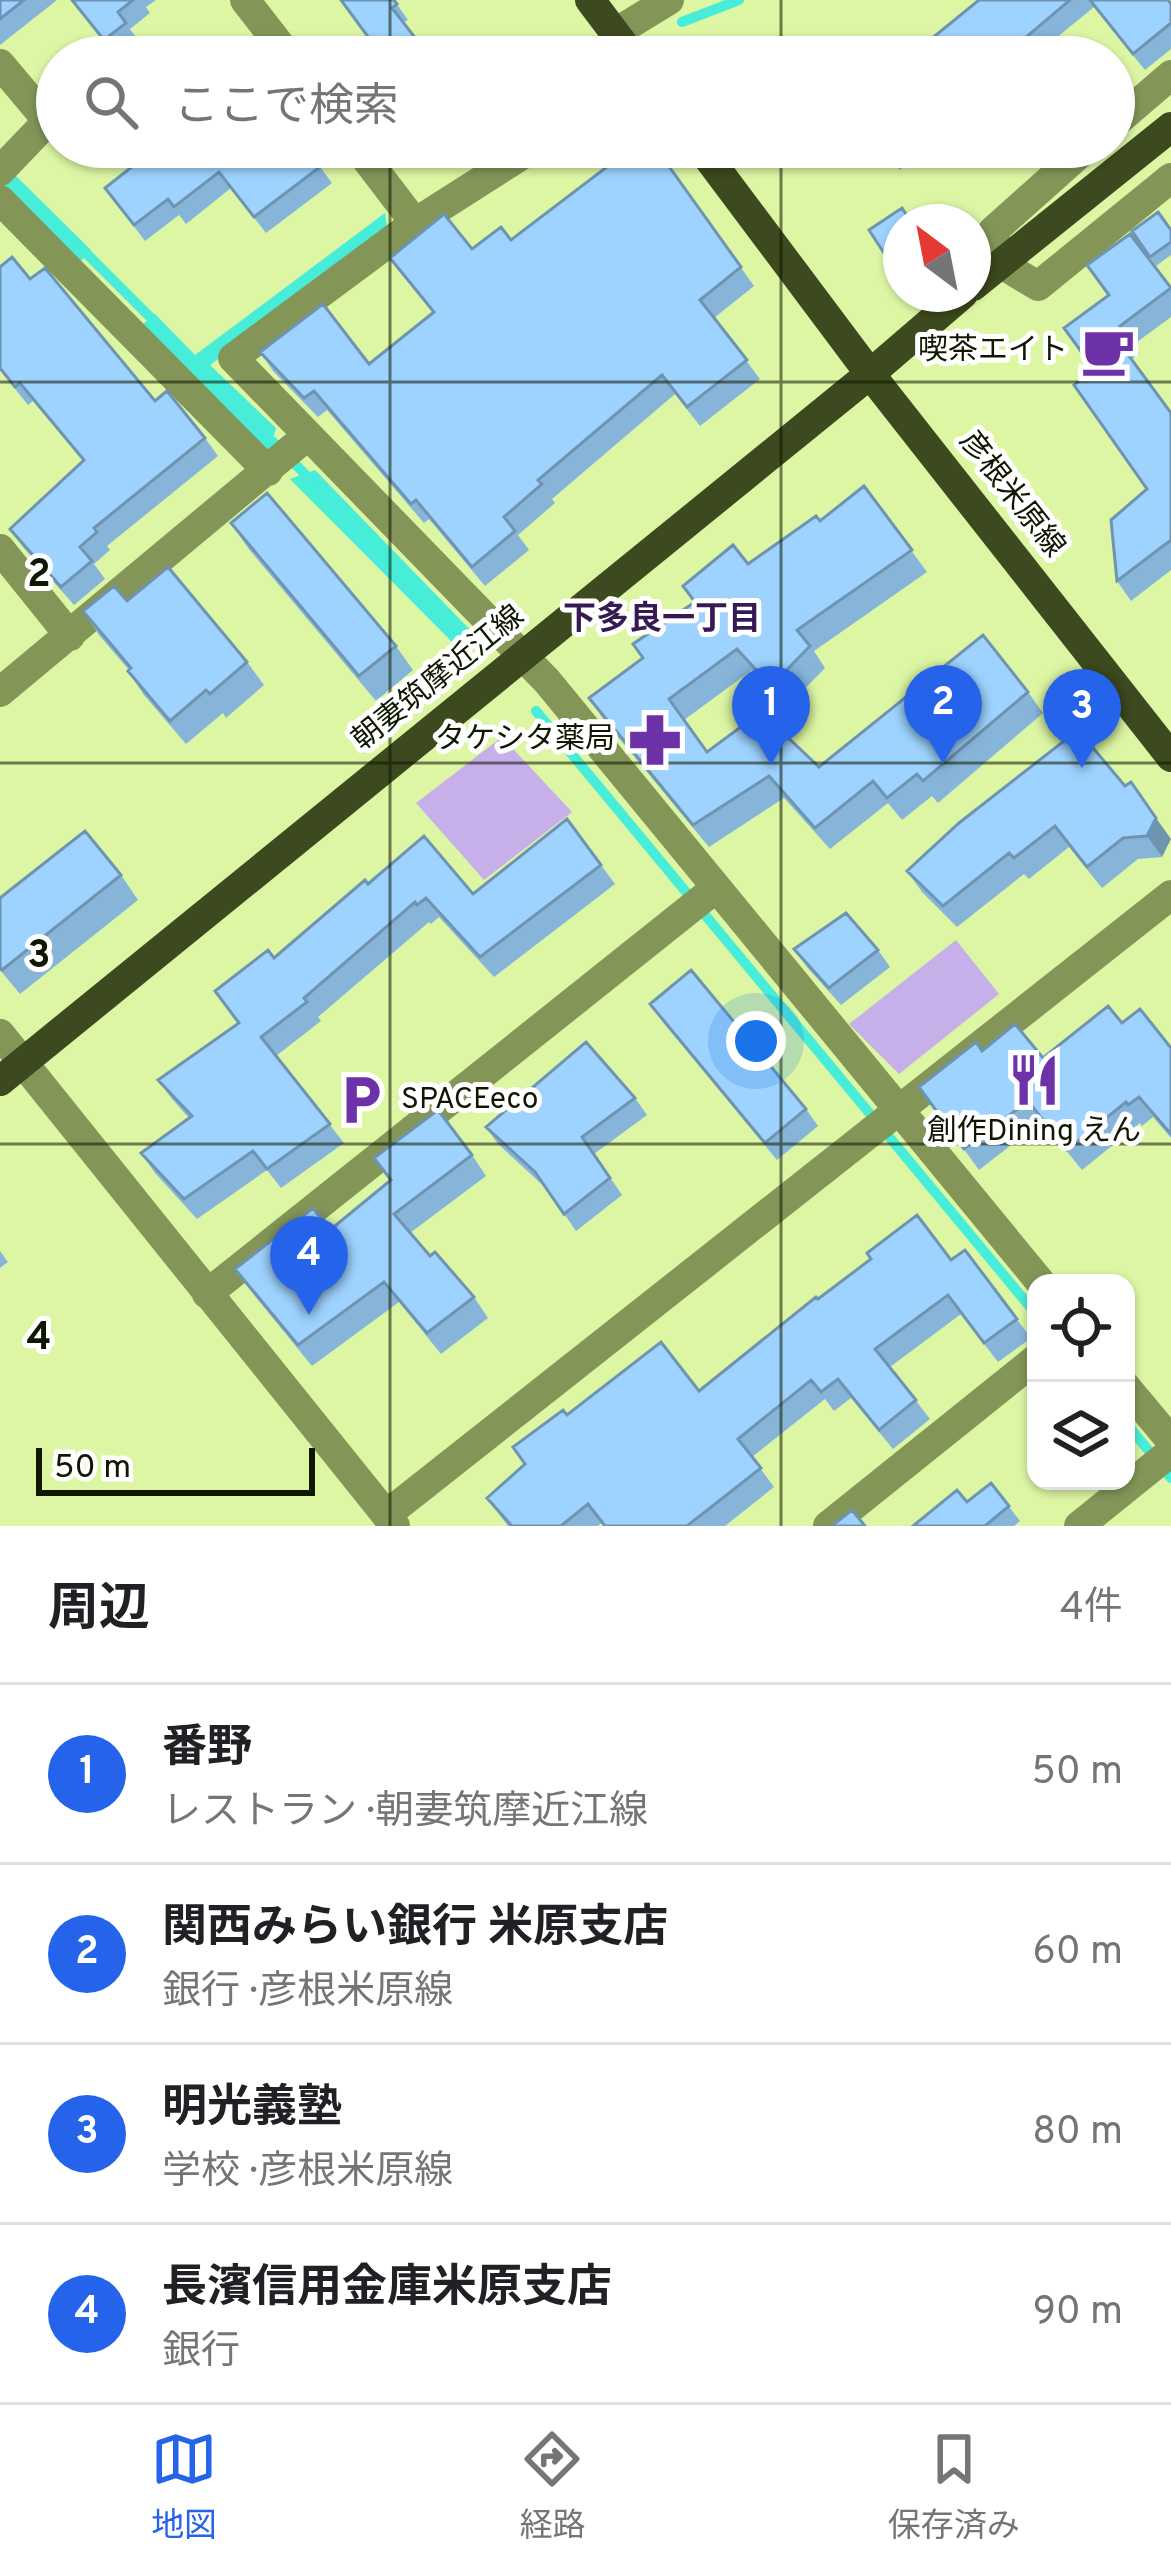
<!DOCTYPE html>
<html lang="ja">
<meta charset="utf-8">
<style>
:root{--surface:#fff;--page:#f2f2f2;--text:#202124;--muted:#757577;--line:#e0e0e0;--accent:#2563eb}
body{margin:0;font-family:Overpass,"Noto Sans JP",sans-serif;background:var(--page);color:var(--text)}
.controls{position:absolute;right:36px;bottom:36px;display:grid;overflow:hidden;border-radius:24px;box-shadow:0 3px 9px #0004}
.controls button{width:108px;height:108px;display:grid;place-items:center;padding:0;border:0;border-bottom:3px solid var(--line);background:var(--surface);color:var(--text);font:60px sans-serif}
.compass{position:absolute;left:883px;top:204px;width:108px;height:108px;border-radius:50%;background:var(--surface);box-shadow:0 3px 9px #0004;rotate:328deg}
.scale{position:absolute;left:36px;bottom:30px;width:279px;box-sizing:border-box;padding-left:12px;border:6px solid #0f1700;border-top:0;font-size:33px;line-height:42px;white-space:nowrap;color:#0f1700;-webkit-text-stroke:9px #fff;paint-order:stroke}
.you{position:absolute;left:756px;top:1041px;width:42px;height:42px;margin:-30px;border:9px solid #fff;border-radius:50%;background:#1a73e8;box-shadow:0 0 0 18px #1a73e833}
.badge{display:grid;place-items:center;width:78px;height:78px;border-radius:50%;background:var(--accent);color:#fff;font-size:39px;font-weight:700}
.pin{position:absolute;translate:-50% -99px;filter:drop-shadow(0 3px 6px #0008)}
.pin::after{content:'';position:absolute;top:63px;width:42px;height:36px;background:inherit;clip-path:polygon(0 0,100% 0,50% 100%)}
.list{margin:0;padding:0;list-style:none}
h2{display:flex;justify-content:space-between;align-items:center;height:156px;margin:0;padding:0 48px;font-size:51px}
h2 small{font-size:39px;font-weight:400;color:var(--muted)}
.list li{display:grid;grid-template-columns:78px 1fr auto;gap:36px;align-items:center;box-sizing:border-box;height:180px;padding:0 48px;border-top:3px solid var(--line)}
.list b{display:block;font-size:45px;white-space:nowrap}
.list p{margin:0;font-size:39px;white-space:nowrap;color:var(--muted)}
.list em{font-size:39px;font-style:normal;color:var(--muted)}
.icon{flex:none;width:66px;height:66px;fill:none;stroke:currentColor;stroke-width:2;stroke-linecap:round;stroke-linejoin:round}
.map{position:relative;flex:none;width:1171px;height:1526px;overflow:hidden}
.search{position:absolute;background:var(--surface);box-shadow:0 3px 9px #0004;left:36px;right:36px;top:36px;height:132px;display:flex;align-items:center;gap:30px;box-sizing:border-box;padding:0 42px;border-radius:66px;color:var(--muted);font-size:45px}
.sheet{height:876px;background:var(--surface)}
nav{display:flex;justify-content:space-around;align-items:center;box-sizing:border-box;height:168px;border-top:3px solid var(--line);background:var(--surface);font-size:33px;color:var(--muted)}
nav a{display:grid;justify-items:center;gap:6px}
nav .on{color:var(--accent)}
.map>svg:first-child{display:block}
</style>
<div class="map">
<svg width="1171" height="1526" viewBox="0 0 1171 1526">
<rect width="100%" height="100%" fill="#dcf6a4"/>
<path fill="#c7b0ea" d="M502 737 572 812 484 880 416 803Z
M956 940 999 994 899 1074 849 1024Z"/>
<path fill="#47edd8" d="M15 175 91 250 81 261 4 185Z
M385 213 388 235 210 365 276 428 268 454 142 325 155 314 195 355Z
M315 470 477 637 461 651 290 479Z"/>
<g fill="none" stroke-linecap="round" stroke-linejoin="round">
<path stroke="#47edd8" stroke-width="10" d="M682 22 739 0
M78 245 158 325
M264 433 314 483
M536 711 1036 1314
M1126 1423 1171 1478"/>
<path stroke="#839658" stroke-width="30" d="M245 0 289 57
M615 33 669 0
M0 64 48 121 0 171
M1114 124 1171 75
M357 147 415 223 534 147
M1087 147 993 231 1000 263 1038 286 1171 178
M0 200 268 471
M415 223 233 358 547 681 1041 1283
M0 549 70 636
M0 692 306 437
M0 1034 395 1526
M207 1294 716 888
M1126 1387 1171 1441
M386 1515 1171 895
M828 1526 1036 1359
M1079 1526 1171 1452"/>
<path stroke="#3d491e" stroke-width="30" d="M590 0 633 57
M973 286 1171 127
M963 294 870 374 1171 757
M0 1081 870 374 700 147"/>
</g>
<path fill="#87b5da" d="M0 0H57L0 45Z
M71 0H156L146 7 150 13 130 29 138 40 116 57Z
M394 0 408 20 369 38Z
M979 0H1168L1171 4V49L1145 70 1094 7 1033 57H909Z
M305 147 332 183 266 233 231 188 186 224 179 215 145 241 105 188Z
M655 147 754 286 714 318 760 379 700 426 675 394 552 499 555 503 518 535 529 550 485 586 429 519 424 523 327 410 318 417 273 371 260 352 369 364 433 313 390 258 472 249 511 240Z
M881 147H929L900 170Z
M901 222V258L892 265 869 230Z
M1171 230V255L1156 266 1132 231Z
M0 267 30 279 155 401 205 438 218 456 107 546 110 550 94 564 105 579 74 605 23 547 10 529 83 461 33 401 28 405 0 370Z
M1171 288V317L1133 345 1139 354 1131 359 1171 413V570L1131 601 1117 581 1147 489 1093 370 1108 295Z
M864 486 927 572 814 651 825 668 786 708 752 670 684 720 707 752 819 767 1028 692 1043 713 938 803 932 796 902 820 888 803 830 849 784 798 709 847 604 720 589 698Z
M231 523 396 646 413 670 376 701 248 548Z
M127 601 247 662 264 685 226 718 223 713 186 744 144 695 128 671 129 670 99 635 83 611Z
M1078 730 1162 857 1138 859 1102 888 1069 847 1029 879 1024 874 957 927 922 892 907 871Z
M601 865 615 884 494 977 439 917 431 924 429 922 318 1017 321 1021 276 1056 344 1143 281 1188 267 1170 197 1219 155 1173 141 1153 189 1118 172 1099 158 1080 239 1024 215 991 274 958 368 884 473 894Z
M121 875 138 900 20 994 0 970V898Z
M794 949 878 950 890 967 841 1005 806 966Z
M650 1004 806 1109 818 1126 777 1160 662 1021Z
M1122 1023 1171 1048V1138L1153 1117 1142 1126 1140 1123 1082 1170 1042 1121 979 1170 919 1087 982 1051 1043 1058Z
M635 1098 647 1115 594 1154 622 1195 576 1231 547 1189 498 1144 486 1127Z
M472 1155 486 1176 410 1233 430 1256 474 1297 488 1318 441 1354 399 1302 312 1366 250 1290 235 1269 330 1230 390 1180 374 1158Z
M965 1250 1031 1338 998 1362 961 1314 890 1367 930 1419 893 1449 851 1398 834 1411 825 1399 752 1457 774 1487 725 1526H603L601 1523 598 1526H508L487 1498 525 1464 567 1415 699 1391 818 1299 951 1260Z
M0 1251 8 1262 0 1268Z
M991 1483 1020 1521 1014 1526H913L967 1502Z"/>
<path fill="#6e94b2" d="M1156 818 1171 839 1162 857 1147 836Z"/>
<path fill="#9dd3fe" stroke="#6e94b2" stroke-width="3" d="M0 0H24L0 19Z
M72 0H133L118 12 126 23 104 40Z
M341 0H394L397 4 392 8 430 57H346L369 38Z
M979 0H1070L1012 49 1008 44 993 57H909Z
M1090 0H1168L1171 4V23L1133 54Z
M250 38 268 57H226Z
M97 46 107 57H85Z
M157 147H305L320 167 254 217 219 172 174 207 168 199 134 225 105 188Z
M633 147H655L741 267 700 300 747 360 687 407 662 375 538 480 542 484 504 517 515 531 472 567 416 500 411 504 314 391 304 398 260 352 323 304 369 364 434 312 390 258 444 214 472 249 501 227 511 240Z
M902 208 911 222H901V246L886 256 869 230Z
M1158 212 1171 230V242L1150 257 1132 231Z
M1130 234 1171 288 1120 326 1126 334 1118 341 1171 413V540L1117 581 1111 520 1147 489 1074 385 1094 369 1064 328 1109 295 1087 265Z
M12 257 30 279 45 268 155 401 167 391 205 438 94 528 97 532 80 547 92 561 61 587 10 529 84 460 20 383 15 387 0 368V267Z
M864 486 912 550 797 630 810 646 771 686 737 649 669 699 707 752 761 712 819 767 983 635 1028 692 923 781 917 774 887 798 873 781 815 828 769 776 693 825 589 698 643 658 633 644 695 602 683 586 733 545 748 564 816 516 820 521Z
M267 493 396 646 359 676 231 523Z
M168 567 247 662 210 694 206 690 170 721 128 671 131 668 83 611 114 586 127 601Z
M1078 730 1125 786 1131 782 1156 818 1147 836 1123 838 1087 867 1055 826 1014 858 1009 853 943 906 907 871 959 823Z
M567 819 601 865 480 957 426 898 417 905 415 902 304 998 307 1002 261 1037 330 1124 267 1169 253 1151 184 1199 141 1153 192 1116 158 1080 239 1023 215 991 268 950 274 958 365 880 368 884 424 836 473 894Z
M85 831 121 875 2 970 0 967V898Z
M846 913 878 950 829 988 794 949Z
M691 970 806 1109 765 1143 650 1004Z
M1108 1006 1122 1023 1140 1009 1171 1048V1134L1139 1097 1128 1105 1126 1102 1067 1150 1028 1101 964 1149 919 1087 976 1042 982 1051 1015 1024 1043 1058Z
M586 1042 635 1098 582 1137 610 1178 564 1214 535 1172 486 1127Z
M438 1110 472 1155 394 1214 430 1256 435 1252 474 1297 427 1333 384 1282 298 1345 235 1269 313 1208 330 1230 391 1180 374 1158Z
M917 1215 951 1260 965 1250 1017 1319 984 1343 948 1295 875 1349 916 1400 879 1430 838 1379 821 1392 811 1380 738 1439 761 1468 687 1526H605L588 1504 561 1526H512L487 1498 525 1464 513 1447 563 1410 567 1415 661 1342 699 1391 816 1297 818 1299 871 1259 867 1253Z
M991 1483 1009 1506 985 1526H913L957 1490 967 1502Z
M852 1510 865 1526H832Z"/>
<path fill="none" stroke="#0f1700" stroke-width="3" stroke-opacity="0.55" d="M390 0V57M781 0V57M390 147V1526M781 147V1526M0 382H1171M0 763H1171M0 1144H1171"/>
<defs>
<g id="cafe-bare" transform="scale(4.14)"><path d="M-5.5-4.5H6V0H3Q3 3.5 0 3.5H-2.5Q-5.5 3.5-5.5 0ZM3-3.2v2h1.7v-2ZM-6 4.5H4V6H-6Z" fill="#6d32a8" stroke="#fff" stroke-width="2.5" paint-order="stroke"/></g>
<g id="pharmacy-bare" transform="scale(4.14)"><path d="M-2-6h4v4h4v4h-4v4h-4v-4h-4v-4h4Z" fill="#6d32a8" stroke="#fff" stroke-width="2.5" paint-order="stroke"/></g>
<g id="restaurant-bare" transform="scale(4.14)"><path d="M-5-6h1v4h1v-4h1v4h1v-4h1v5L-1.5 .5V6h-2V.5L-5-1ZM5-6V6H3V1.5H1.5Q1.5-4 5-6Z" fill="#6d32a8" stroke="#fff" stroke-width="2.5" paint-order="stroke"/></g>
<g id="parking-bare" transform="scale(4.14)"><path d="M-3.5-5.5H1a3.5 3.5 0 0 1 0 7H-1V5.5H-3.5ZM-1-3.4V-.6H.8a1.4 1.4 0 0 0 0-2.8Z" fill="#6d32a8" stroke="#fff" stroke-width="2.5" paint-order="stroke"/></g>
</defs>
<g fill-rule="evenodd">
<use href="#cafe-bare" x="1108" y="351"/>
<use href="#pharmacy-bare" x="655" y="740"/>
<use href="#restaurant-bare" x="1034" y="1080"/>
<use href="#parking-bare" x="361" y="1100"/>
</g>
<g text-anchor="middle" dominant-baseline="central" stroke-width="10" stroke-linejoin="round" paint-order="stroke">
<g font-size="30" fill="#0f1700" stroke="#fff" text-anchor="end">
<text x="1068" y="351">喫茶エイト</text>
<text x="615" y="740">タケシタ薬局</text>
<text x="401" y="1100" text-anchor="start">SPACEeco</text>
<text x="1034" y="1132" text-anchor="middle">創作Dining えん</text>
</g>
<g font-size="30" fill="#0f1700" stroke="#fff">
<text transform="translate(1011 495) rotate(52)">彦根米原線</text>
<text transform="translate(439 679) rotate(-39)">朝妻筑摩近江線</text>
</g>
<g font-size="33" font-weight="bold" fill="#361a53" stroke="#fff">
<text x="662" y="621">下多良一丁目</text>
</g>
</g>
<g font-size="39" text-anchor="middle" font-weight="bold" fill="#0f1700" stroke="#fff" stroke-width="10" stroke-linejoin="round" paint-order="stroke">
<text x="39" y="586">2</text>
<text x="39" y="967">3</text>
<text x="39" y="1349">4</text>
</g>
</svg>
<div class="controls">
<button><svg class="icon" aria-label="locate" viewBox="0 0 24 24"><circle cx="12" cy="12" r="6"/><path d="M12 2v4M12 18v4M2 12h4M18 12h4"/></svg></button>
<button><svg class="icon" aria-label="layers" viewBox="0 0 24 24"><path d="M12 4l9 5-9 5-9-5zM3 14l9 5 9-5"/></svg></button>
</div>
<svg class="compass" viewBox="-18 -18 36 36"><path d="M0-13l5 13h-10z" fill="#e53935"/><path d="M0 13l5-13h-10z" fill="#757577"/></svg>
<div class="scale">50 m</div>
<div class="you"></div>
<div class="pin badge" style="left:771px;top:765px">1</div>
<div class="pin badge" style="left:943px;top:764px">2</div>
<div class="pin badge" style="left:1082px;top:768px">3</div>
<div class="pin badge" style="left:309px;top:1315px">4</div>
<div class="search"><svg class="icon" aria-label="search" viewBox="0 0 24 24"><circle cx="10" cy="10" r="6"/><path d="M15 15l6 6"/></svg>ここで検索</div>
</div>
<section class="sheet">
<h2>周辺<small>4件</small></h2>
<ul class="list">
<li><span class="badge">1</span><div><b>番野</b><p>レストラン · 朝妻筑摩近江線</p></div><em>50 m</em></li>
<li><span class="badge">2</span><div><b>関西みらい銀行 米原支店</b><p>銀行 · 彦根米原線</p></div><em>60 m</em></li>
<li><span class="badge">3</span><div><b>明光義塾</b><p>学校 · 彦根米原線</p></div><em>80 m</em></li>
<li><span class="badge">4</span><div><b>長濱信用金庫米原支店</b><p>銀行</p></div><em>90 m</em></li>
</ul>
</section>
<nav>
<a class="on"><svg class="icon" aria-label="map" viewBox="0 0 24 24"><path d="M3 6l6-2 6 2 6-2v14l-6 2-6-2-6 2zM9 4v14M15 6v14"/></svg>地図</a>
<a><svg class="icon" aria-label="directions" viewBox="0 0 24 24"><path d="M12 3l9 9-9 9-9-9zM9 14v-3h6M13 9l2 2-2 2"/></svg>経路</a>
<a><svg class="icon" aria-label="saved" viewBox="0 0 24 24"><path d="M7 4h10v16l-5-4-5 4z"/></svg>保存済み</a>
</nav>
